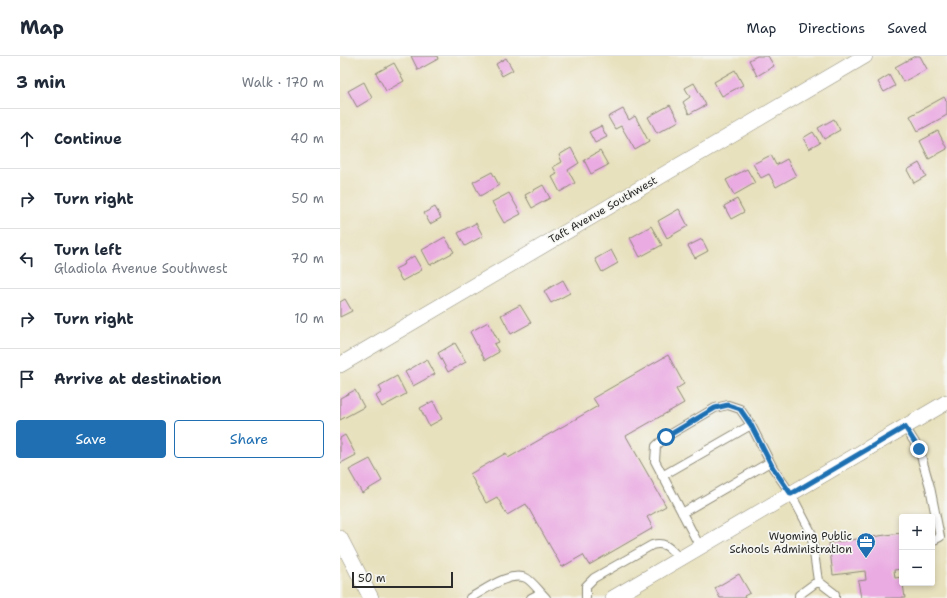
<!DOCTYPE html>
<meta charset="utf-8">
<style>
:root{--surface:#fff;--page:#f6f6f7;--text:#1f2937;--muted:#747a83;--line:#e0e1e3;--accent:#1f6fb2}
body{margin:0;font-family:"Shantell Sans",sans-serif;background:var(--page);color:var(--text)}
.controls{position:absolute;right:12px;bottom:12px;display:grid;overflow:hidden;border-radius:4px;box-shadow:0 2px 6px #0003}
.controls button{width:36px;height:36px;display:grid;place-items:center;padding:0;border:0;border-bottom:1px solid var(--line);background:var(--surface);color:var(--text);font:20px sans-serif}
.scale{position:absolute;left:12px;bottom:10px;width:101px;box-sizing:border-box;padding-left:4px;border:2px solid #2b2b2b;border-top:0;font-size:11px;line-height:14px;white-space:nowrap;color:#2b2b2b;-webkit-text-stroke:3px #f6f6f2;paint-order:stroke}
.stop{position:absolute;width:12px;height:12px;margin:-9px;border:3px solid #1f6fb2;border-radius:50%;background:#fff}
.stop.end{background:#1f6fb2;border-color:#fff;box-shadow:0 1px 4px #0008}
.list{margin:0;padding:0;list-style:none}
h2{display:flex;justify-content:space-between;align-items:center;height:52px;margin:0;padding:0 16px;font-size:17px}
h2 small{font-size:13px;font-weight:400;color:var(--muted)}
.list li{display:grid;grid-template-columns:26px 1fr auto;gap:12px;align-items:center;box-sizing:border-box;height:60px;padding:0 16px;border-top:1px solid var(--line)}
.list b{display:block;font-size:15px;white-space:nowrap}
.list p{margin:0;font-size:13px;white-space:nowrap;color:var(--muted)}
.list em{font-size:13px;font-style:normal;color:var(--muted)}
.actions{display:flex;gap:8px;padding:12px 16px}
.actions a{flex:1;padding:9px 0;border:1px solid var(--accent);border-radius:4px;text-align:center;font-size:14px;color:var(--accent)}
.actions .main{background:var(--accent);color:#fff}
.icon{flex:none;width:22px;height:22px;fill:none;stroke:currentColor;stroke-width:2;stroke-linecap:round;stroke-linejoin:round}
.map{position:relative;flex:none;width:607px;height:542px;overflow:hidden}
header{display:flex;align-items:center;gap:24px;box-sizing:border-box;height:56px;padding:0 20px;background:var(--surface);border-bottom:1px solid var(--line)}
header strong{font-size:19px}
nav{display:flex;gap:22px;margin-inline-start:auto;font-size:14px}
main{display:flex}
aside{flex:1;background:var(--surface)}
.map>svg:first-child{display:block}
</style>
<header>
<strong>Map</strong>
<nav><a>Map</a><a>Directions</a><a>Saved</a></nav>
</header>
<main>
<aside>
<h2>3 min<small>Walk · 170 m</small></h2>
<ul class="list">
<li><svg class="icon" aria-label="ahead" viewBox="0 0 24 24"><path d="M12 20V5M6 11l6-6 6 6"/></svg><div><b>Continue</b></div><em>40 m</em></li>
<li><svg class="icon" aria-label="right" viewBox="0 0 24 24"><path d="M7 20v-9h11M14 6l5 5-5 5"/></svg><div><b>Turn right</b></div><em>50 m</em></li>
<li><svg class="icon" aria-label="left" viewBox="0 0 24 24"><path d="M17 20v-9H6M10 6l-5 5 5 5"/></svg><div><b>Turn left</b><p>Gladiola Avenue Southwest</p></div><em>70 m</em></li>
<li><svg class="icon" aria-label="right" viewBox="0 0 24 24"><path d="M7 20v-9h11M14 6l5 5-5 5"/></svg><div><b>Turn right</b></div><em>10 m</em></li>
<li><svg class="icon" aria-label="arrive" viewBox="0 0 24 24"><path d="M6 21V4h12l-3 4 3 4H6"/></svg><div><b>Arrive at destination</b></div></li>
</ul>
<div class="actions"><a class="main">Save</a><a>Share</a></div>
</aside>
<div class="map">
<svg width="607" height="542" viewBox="0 0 607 542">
<rect width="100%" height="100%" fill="#f6f6f2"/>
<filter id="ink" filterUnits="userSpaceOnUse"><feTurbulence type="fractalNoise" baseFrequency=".025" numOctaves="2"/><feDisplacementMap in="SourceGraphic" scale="8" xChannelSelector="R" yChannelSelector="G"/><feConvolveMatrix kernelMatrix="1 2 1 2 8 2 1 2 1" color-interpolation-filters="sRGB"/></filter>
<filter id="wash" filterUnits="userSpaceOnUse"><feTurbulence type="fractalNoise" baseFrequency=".012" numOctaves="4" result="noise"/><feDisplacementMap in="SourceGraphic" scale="16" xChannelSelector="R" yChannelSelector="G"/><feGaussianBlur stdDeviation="0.9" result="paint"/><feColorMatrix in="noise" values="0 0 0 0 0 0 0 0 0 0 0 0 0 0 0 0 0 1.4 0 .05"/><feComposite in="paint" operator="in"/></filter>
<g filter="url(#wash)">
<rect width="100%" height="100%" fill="#e8e1be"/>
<g id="blocks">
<path fill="#eaabe2" d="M71 0H97L98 3 78 14Z
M417 0H428L434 10 417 20 409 4Z
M575 0H580L587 13 563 26 555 11Z
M166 2 173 14 162 20 156 8Z
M54 7 64 25 46 35 36 17Z
M395 14 403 29 382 40 374 26Z
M549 19 555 30 544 36 538 26Z
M24 26 32 42 17 51 8 35Z
M354 27 366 49 349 58 343 46 350 41 345 32Z
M604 41 607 46V59L578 75 570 60Z
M330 49 339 65 317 77 308 61Z
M283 53 289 64 295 60 309 86 295 94 281 70 275 73 268 61Z
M494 63 500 74 484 83 478 72Z
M261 70 267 81 255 87 249 76Z
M598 75 607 93 589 103 580 85Z
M473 76 480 87 469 93 463 82Z
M231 92 239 107 228 114 235 127 220 136 212 121 217 118 213 111 222 106 219 99Z
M260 95 268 109 251 118 244 104Z
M431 99 436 109 447 103 456 120 436 131 429 118 421 122 413 108Z
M579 107 586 120 574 127 567 114Z
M407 113 415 127 394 139 386 124Z
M152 116 159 129 140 140 133 126Z
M203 129 210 142 192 152 185 139Z
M169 137 181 158 164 167 152 146Z
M397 143 404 156 391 163 384 150Z
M95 151 101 162 90 168 84 157Z
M339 153 348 170 327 182 318 165Z
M136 167 143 180 125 190 118 177Z
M311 170 322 189 300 201 290 182Z
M105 181 114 196 90 209 82 194Z
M362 183 368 195 355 202 348 190Z
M271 194 278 207 262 216 255 203Z
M74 200 82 214 62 225 55 213 65 208 64 206Z
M223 224 230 237 211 247 204 235Z
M5 243 12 255 0 261V246Z
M180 249 191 267 171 278 161 259Z
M148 266 159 286 154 288 159 296 145 304 130 276Z
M115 287 126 306 108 316 98 297Z
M328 299 344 328 336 333 344 347 286 380 326 450 307 461 313 472 249 509 243 499 222 511 186 448 167 459 157 441 146 447 130 418 166 397 168 402 258 350 253 342Z
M87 303 95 318 73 330 65 316Z
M57 320 66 338 42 351 36 340 42 336 39 330Z
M15 334 24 351 0 364V342Z
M93 345 102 363 89 370 80 352Z
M5 379 16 399 1 407 0 405V382Z
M30 403 42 425 22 437 9 414Z
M560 477 562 493V513L554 514 555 522 562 521 565 542H521L518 525 526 524 525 515 493 519 489 487Z
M399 518 410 537 404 540 405 542H380L375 532Z"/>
</g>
</g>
<g filter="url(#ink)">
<use href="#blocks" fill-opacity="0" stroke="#8a8674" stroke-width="1"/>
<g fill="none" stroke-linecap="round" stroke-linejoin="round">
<g stroke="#8a8674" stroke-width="10">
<path id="service" d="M565 371 579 393 590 431 600 481 592 485
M322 420 411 369
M342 457 430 406
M360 491 315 405 316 390 326 381 375 352 388 349 400 353 411 369 433 412 451 438 471 476 478 525 495 538V542
M130 542C145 534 169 515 186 522 191 524 201 537 206 542
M191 542 201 537
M246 542V530L254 522 312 489C326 485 330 493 340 503
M459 542V539L478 525"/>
</g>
<g stroke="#8a8674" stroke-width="16">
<path id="minor" d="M0 309 525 0
M0 482 31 542
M273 542 607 346"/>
</g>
<use href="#service" stroke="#fff" stroke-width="8"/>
<use href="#minor" stroke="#fff" stroke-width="15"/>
</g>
</g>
<g fill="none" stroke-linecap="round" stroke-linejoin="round" filter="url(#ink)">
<path stroke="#1f6fb2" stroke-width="5" d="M326 381 375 352 388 349 400 353 411 369 433 412 451 438 565 371 579 393"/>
</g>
<defs>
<g id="office-pin" transform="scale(1)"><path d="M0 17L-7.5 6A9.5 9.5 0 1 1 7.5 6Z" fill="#1f6fb2" stroke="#f6f6f2"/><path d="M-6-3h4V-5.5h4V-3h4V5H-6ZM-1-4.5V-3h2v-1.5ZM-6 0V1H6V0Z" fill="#fff"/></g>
</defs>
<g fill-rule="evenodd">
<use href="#office-pin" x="526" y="486"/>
</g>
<g text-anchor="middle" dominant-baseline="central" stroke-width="3.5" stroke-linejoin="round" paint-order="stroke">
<g font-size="11" fill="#2b2b2b" stroke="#f6f6f2">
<text transform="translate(263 154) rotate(-30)">Taft Avenue Southwest</text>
</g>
<g font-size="11" fill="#2b2b2b" stroke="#f6f6f2" text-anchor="end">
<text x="512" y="480">Wyoming Public<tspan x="512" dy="13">Schools Administration</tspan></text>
</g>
</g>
</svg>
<div class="controls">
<button>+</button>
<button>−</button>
</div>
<div class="scale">50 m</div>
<div class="stop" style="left:326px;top:381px"></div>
<div class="stop end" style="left:579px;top:393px"></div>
</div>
</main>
